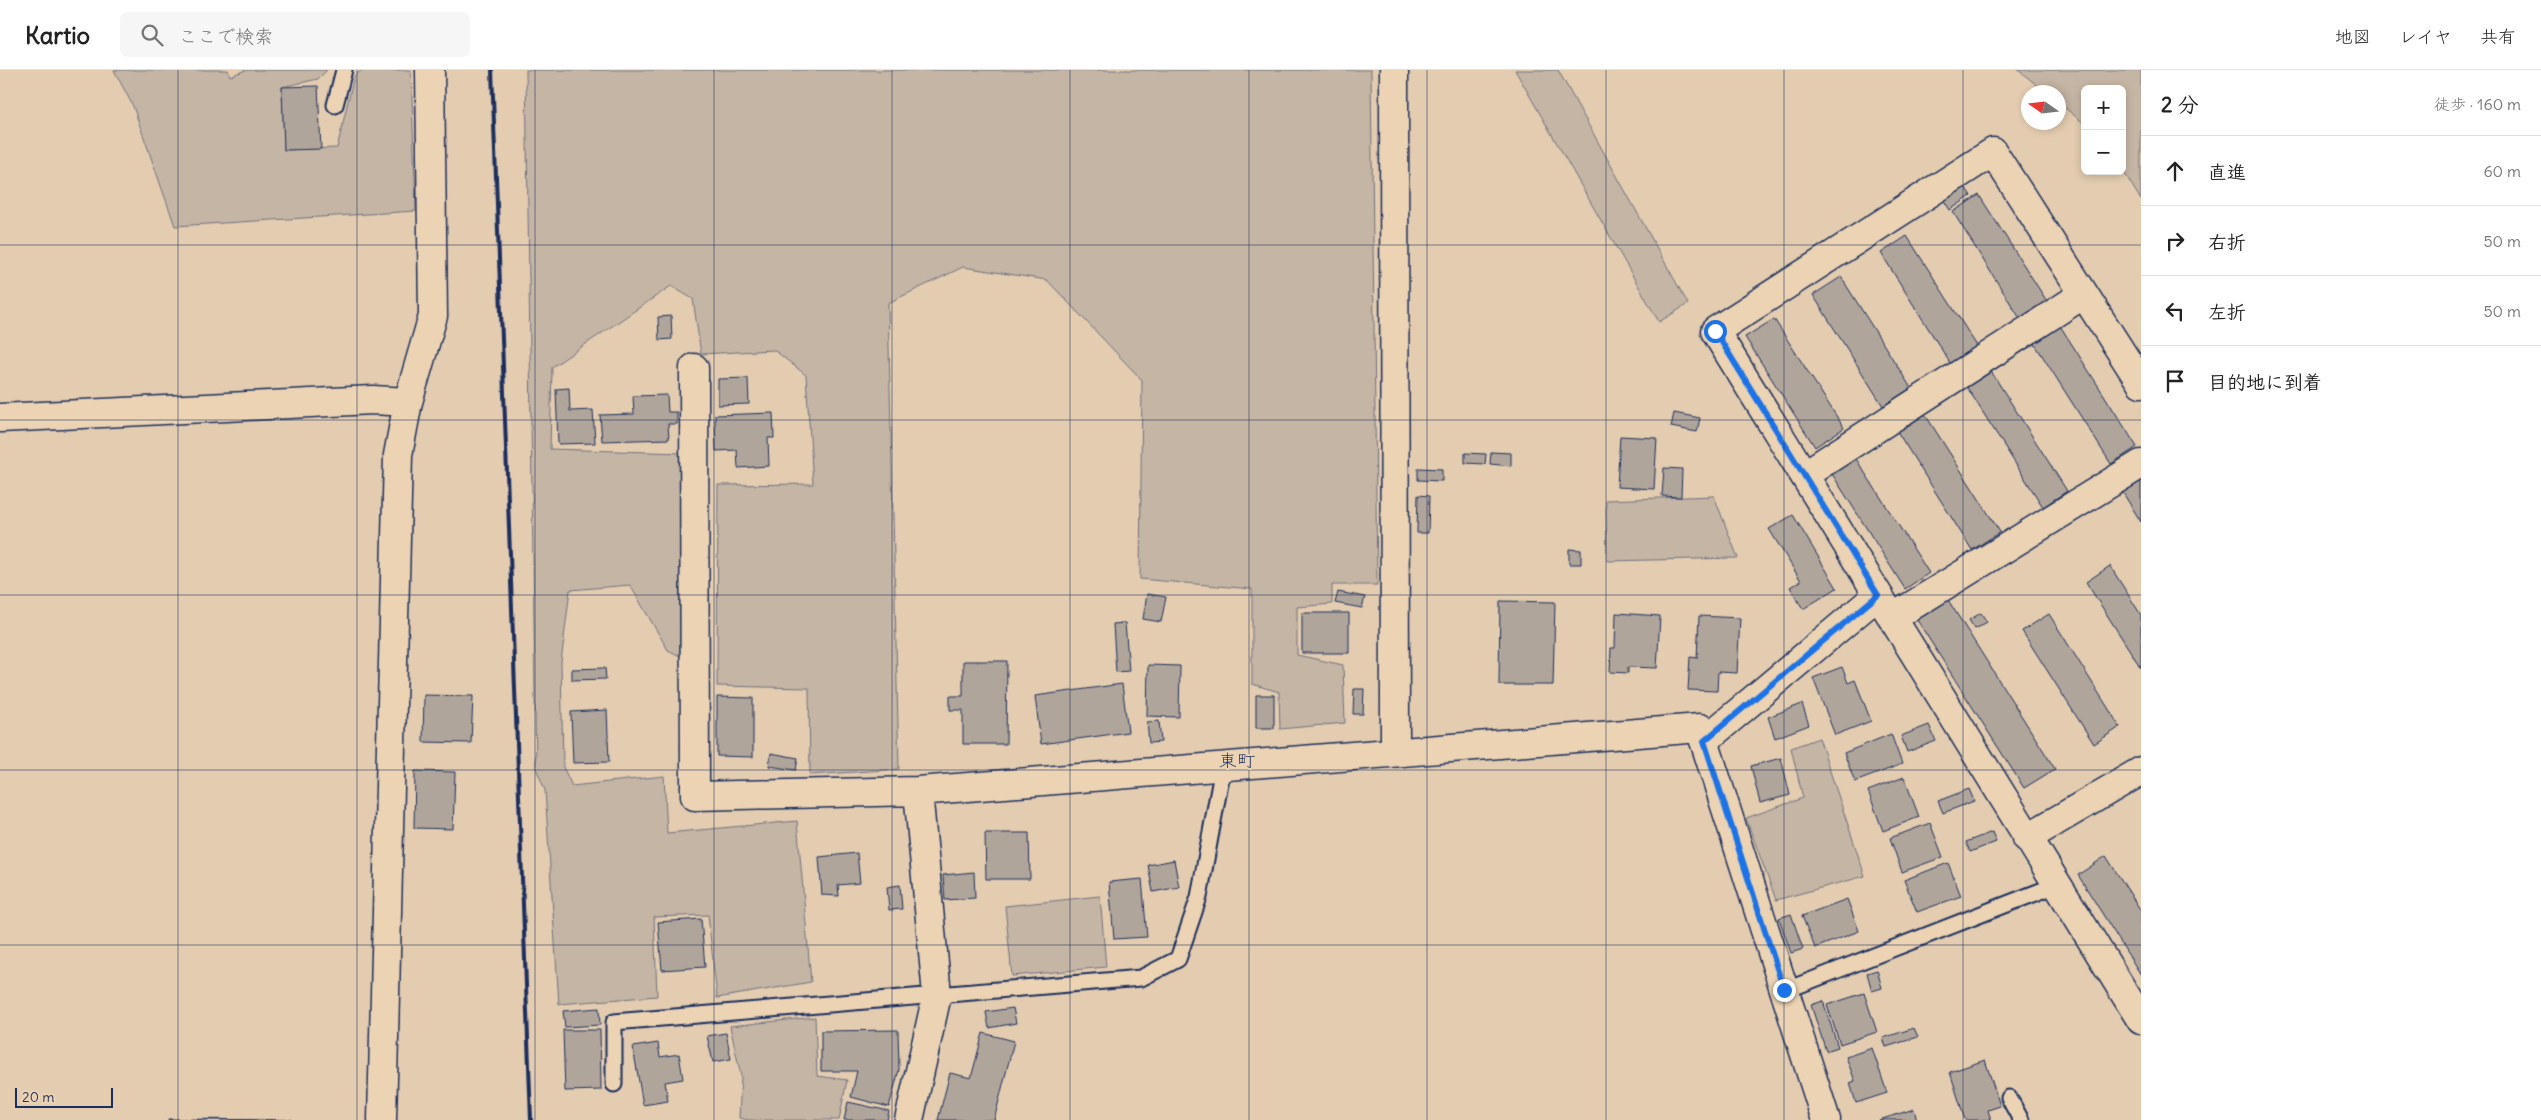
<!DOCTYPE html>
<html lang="ja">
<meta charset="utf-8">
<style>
:root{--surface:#fff;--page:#f6f6f6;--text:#222;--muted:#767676;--line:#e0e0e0}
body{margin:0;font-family:Delius,"Klee One",sans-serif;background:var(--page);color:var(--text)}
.controls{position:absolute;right:15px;top:15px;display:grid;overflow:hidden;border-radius:8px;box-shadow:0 2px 8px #0003}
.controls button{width:45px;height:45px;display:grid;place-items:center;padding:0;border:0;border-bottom:1px solid var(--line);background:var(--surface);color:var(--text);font:25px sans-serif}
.compass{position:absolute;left:2021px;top:15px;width:45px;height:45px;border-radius:50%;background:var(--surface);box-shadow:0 2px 8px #0003;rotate:284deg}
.scale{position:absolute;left:15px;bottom:12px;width:98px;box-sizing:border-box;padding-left:5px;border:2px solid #1b2f5e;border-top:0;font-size:14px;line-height:18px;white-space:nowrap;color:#1b2f5e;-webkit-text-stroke:4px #ebd3b3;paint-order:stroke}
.stop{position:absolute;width:15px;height:15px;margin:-11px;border:4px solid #1a73e8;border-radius:50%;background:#fff}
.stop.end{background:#1a73e8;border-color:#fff;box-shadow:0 1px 5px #0008}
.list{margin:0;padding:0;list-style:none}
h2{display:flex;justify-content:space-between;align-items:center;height:65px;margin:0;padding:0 20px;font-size:21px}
h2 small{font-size:16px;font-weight:400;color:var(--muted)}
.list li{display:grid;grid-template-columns:32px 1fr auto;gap:15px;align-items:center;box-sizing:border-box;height:70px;padding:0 20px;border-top:1px solid var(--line)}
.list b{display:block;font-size:19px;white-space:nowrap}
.list em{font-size:16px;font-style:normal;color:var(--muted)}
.icon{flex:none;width:28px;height:28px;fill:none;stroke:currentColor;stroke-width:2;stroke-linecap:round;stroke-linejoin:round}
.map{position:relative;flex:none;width:2141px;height:1050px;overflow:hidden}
header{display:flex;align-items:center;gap:30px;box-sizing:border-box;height:70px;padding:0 25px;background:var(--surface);border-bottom:1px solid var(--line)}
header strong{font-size:24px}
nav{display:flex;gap:28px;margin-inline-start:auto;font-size:18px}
.search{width:350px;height:45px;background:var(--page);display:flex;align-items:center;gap:12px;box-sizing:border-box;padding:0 18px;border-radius:8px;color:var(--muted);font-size:19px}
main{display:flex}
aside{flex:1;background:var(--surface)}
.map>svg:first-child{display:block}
</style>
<header>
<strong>Kartio</strong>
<div class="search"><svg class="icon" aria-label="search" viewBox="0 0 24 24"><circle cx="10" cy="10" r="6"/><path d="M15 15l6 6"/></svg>ここで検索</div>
<nav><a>地図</a><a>レイヤ</a><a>共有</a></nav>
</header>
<main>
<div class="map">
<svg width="2141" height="1050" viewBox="0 0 2141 1050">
<rect width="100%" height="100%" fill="#e3ccb0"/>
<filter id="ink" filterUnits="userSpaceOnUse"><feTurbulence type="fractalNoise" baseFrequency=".02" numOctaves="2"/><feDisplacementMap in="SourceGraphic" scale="10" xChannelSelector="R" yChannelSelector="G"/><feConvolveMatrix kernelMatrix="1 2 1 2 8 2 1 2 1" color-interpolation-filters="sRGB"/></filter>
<g filter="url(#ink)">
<path fill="#c5b5a4" stroke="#707281" d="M114 0H228L230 6 246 0H327L318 9 282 17 284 80 337 78 354 6 362 0H411L416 141 175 156 133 36Z
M526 0H1371L1377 515H1332V534L1297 537V585L1343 595 1345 653 1280 659 1279 622 1252 614V519L1140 509 1142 310 1047 210 963 197 888 233 899 699 810 705 809 618 717 616 718 415 813 414 806 305 774 280 701 284 693 229 671 216 552 297 550 379 682 383 686 589 668 580 630 515 570 520 561 592 563 697 572 716 664 706 667 763 797 751 811 912 717 928 708 845 654 847 657 926 559 934 545 720 536 698Z
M1515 0H1558L1688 234 1659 252Z
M2018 0H2141V130L2122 99V19H2085V54L2059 33 2058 22H2046Z
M1714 426 1738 488 1607 491 1606 430Z
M1819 668 1865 806 1776 830 1746 748 1803 728 1791 678Z
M1100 826 1106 897 1012 906 1005 836Z
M815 947 817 1006 847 1010 839 1050H749L739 1048 741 1006 730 956Z"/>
<path fill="#b0a59b" stroke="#1b2f5e" d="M318 16 321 79 284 80 282 17Z
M1964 115 1971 126 1950 140 1943 129Z
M1979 125 2048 233 2021 250 1953 142Z
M1907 166 1977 276 1950 293 1881 183Z
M1841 207 1911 318 1883 336 1813 225Z
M671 246 672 269 659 270 658 247Z
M1774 249 1844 358 1815 377 1745 267Z
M2057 251 2137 377 2111 394 2031 268Z
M1987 295 2067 421 2043 437 1963 311Z
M748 308 749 334 718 335V309Z
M569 318 570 341 593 340 595 373 558 374 556 319Z
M667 325 668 342H677V354H668L669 369 602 371 600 345 634 344 633 326Z
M1921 338 2000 462 1972 480 1893 355Z
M773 343 774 368H768L769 396 738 398 737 380 716 381 715 345Z
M1674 343 1700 348 1697 362 1671 357Z
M1620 366 1657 368 1654 419 1617 417Z
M1851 381 1929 503 1905 519 1827 396Z
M1491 382 1511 383V396L1490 394Z
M1465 383 1486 384 1485 394 1465 393Z
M1418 398 1442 399V411L1418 410Z
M1664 398 1682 399 1681 427 1662 426Z
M2141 404V452L2120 418Z
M1418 425 1429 426 1428 463H1417Z
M1793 445 1837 518 1803 539 1790 517 1801 511 1769 459Z
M1569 479 1581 480V494H1569Z
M2110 496 2141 545V598L2086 512Z
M1338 522 1365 527 1362 538 1335 533Z
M1147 524 1166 527 1161 552 1143 549Z
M1948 530 2055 699 2024 718 1917 550Z
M1500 531 1555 532 1553 615H1499Z
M1302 543H1349V583H1302Z
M1616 543 1660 546 1657 598 1628 597V603L1610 602 1611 578H1615Z
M1981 543 1987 552 1975 559 1969 550Z
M2049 544 2120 657 2094 674 2022 561Z
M1699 546 1740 548 1737 603 1718 602 1717 621 1688 620 1690 587 1697 588Z
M1125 553 1129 601 1116 602 1113 554Z
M963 591H1007L1006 674H963V640H950V626H963Z
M1148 595 1180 596 1179 647 1147 646Z
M1842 597 1848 613 1855 610 1871 651 1835 665 1813 608Z
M605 598 606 609 572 610V599Z
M1122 614 1128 662 1041 674 1035 626Z
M1354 619H1364L1363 644H1353Z
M424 625 473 626 471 673 423 672Z
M1256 625H1274V658H1256Z
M717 627 753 628V687L717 686Z
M1802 634 1809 655 1775 668 1768 647Z
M607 640 609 692 573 693 571 642Z
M1159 651 1161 672 1149 673 1147 652Z
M1929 655 1936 671 1907 682 1901 666Z
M1891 664 1902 694 1855 712 1844 683Z
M771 683 798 688 796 700 769 696Z
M1781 688 1790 725 1760 733 1751 696Z
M415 701 455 702 453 759 414 758Z
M1904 707 1919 747 1883 761 1868 721Z
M1969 719 1974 731 1943 743 1938 731Z
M1930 753 1943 787 1902 802 1890 768Z
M1992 762 1996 772 1970 782 1966 772Z
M985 763H1029L1030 809H986Z
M857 783 860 813 838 815 839 826 822 825 819 787Z
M2106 786 2141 841V905L2078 805Z
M1174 790 1179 817 1153 822 1148 795Z
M1948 793 1961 826 1917 842 1904 810Z
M974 802 975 828 945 830 943 805Z
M1142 809 1147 867 1114 869 1109 812Z
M900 815 902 839 889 840 887 817Z
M1847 829 1859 861 1815 878 1802 846Z
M1791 844 1803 879 1791 883 1779 848Z
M701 849 705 897 662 900 658 852Z
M1877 900 1882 918 1872 921 1867 903Z
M1864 923 1877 962 1840 974 1827 935Z
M1823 931 1838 977 1826 981 1811 935Z
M599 938 600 955 565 957 563 941Z
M1013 938 1016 953 989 958 986 942Z
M1914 958 1918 967 1886 977 1883 968Z
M563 960H600L601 1020 565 1021Z
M898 960 899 1000 889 1037 851 1027 857 1001H821V961Z
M726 963 731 989 713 992 707 966Z
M983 963 1014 971 994 1050H938L950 1003 971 1008Z
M658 973 660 987 679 984 683 1009 665 1012 668 1031 643 1035 633 977Z
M1872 978 1887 1023 1856 1033 1850 1013 1855 1011 1846 987Z
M1985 990 2000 1036 1988 1040 1991 1050H1965L1950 1002Z
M848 1032 889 1041 887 1050H844Z
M1914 1039 1917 1050H1879L1895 1045Z
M168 1049 292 1050H168Z"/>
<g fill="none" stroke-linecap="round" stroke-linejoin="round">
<g stroke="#1b2f5e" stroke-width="19">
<path id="service" d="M335 35 344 0
M1784 921 2056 815
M614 1014V952L1141 908 1178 889 1199 827 1223 697
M2009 1028 2021 1050"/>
</g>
<g stroke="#1b2f5e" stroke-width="31">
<path id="minor" d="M1394 0 1395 682
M694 298 695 726 918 721 1700 658 1826 1050
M2141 313 1993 82 1715 261 2141 950
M0 348 373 330 408 332
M1804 405 2084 224
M1892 548 2141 394
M1704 671 1878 525
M2027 768 2141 701
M382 1050 398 385 408 332 433 246 430 0
M909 1050 937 925 918 721"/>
</g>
<use href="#service" stroke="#ebd3b3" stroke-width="15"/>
<use href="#minor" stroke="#ebd3b3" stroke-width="28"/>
<path stroke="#1b2f5e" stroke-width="4" d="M492 0 531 1050"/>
</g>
</g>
<g fill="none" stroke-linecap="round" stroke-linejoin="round" filter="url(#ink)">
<path stroke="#1a73e8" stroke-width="6" d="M1715 261 1878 525 1704 671 1784 920"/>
</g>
<path fill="none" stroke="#1b2f5e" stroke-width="1" stroke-opacity="0.55" d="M178 0V1050M357 0V1050M535 0V1050M714 0V1050M892 0V1050M1070 0V1050M1249 0V1050M1427 0V1050M1606 0V1050M1784 0V1050M1963 0V1050M0 175H2141M0 350H2141M0 525H2141M0 700H2141M0 875H2141"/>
<g text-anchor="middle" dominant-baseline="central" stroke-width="4" stroke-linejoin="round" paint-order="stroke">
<g font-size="18" fill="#1b2f5e" stroke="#ebd3b3">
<text x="1237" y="690">東町</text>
</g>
</g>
</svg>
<div class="controls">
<button>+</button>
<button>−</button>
</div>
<svg class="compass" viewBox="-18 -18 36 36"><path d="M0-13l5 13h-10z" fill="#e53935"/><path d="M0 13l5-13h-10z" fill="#767676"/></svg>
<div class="scale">20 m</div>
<div class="stop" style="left:1715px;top:261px"></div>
<div class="stop end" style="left:1784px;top:920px"></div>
</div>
<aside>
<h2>2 分<small>徒歩 · 160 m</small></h2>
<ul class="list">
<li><svg class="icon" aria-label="ahead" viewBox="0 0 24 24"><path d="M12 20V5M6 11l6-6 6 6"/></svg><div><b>直進</b></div><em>60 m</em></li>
<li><svg class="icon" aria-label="right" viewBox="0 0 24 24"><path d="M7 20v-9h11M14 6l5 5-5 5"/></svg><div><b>右折</b></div><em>50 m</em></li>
<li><svg class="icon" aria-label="left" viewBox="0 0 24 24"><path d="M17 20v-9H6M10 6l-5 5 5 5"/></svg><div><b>左折</b></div><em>50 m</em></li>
<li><svg class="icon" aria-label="arrive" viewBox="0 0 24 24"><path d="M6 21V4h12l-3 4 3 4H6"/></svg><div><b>目的地に到着</b></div></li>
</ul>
</aside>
</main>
